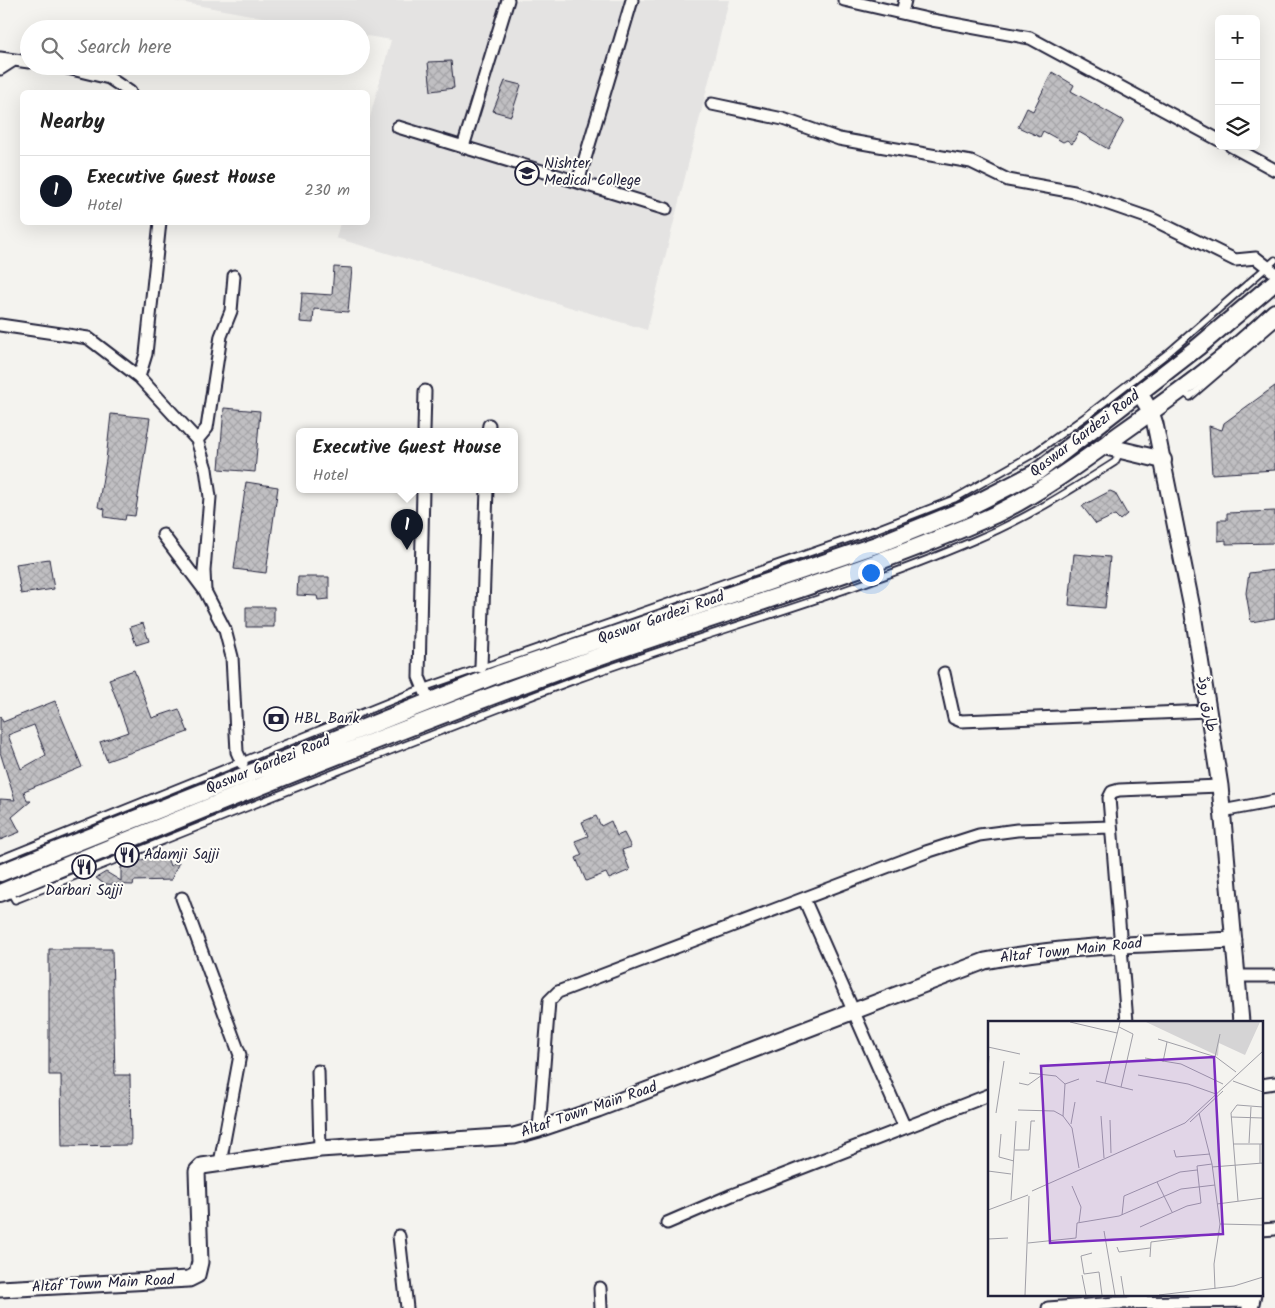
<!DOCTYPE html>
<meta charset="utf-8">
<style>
:root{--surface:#fff;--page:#f2f2f2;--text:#222;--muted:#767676;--line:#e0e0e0;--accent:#111827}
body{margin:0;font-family:Kalam,"Playpen Sans Arabic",sans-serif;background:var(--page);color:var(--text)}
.controls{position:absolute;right:15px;top:15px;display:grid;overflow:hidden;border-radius:8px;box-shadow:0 5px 20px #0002}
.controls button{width:45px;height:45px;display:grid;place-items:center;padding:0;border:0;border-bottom:1px solid var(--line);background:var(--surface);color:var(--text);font:25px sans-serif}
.you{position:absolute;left:870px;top:572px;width:18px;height:18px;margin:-12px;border:4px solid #fff;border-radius:50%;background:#1a73e8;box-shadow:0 0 0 8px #1a73e833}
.badge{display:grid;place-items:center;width:32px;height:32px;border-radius:50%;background:var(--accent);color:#fff;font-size:16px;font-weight:700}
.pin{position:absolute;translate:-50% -41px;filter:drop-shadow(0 1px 2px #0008)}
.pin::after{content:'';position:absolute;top:26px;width:18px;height:15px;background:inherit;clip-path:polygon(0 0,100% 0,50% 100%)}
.popup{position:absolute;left:296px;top:428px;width:222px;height:65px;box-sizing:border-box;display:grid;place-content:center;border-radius:8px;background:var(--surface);filter:drop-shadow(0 1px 4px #0005);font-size:16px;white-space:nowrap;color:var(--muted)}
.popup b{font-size:19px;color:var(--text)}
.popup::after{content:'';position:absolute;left:50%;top:100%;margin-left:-10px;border:10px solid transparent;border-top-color:var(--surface)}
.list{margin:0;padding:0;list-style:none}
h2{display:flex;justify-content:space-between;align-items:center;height:65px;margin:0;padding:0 20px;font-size:21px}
h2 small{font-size:16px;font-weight:400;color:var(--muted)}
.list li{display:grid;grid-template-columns:32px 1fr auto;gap:15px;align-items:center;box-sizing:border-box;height:70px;padding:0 20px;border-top:1px solid var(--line)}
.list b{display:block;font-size:19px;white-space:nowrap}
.list p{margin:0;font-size:16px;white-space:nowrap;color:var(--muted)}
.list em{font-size:16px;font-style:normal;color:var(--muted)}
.icon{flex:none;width:28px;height:28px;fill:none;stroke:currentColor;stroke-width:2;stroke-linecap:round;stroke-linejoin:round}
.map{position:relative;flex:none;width:1275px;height:1308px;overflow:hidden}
.search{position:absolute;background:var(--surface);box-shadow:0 5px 20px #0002;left:20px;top:20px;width:350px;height:55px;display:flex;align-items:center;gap:12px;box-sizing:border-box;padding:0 18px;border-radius:28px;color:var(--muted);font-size:19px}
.panel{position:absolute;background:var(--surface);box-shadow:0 5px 20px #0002;left:20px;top:90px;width:350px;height:135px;border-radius:8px}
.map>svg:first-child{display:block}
</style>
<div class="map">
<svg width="1275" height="1308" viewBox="0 0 1275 1308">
<defs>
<pattern id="building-cross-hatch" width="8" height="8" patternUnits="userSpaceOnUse" patternTransform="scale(1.25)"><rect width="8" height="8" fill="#c0bfc2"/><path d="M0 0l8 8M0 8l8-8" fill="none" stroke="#a5a4a8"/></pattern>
</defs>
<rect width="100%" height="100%" fill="#f4f3ef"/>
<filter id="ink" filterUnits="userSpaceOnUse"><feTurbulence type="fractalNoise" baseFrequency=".02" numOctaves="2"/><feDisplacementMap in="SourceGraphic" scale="10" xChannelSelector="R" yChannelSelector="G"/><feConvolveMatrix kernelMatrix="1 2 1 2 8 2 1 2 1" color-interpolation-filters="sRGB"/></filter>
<g filter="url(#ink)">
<path fill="#e4e3e2" d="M169 0H729L647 330 336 238 340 223 368 222V124L391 40 361 35V29H328Z"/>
<path fill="url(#building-cross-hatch)" stroke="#22223b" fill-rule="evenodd" d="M451 61 454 88 431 91 428 62Z
M1052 72 1074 85 1071 91 1124 121 1108 149 1079 132 1072 144 1067 140 1063 142 1043 131 1040 137 1018 127 1027 108 1033 111Z
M505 81 521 85 511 116 493 111Z
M334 267 352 268 348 312 314 309 313 323 300 322 302 293 332 295Z
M1275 386V470L1212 474 1209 426 1222 430 1224 423Z
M224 408 260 411 255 472 219 469Z
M111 414 150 418 135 516 126 515 125 520 104 517 105 509 98 507 106 460Z
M246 482 278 487 266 573 234 569Z
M1110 491 1115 493 1127 514 1120 520 1115 515 1096 524 1082 506Z
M1275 511V543L1226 544V540L1218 541V520H1227V513Z
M1074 554 1110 557 1105 608 1069 605Z
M49 559 54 589 21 594 16 564Z
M1275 570V618L1251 622 1246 593 1249 573Z
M298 577H329V599L318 600 317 596 297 595Z
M246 607H274V627H246Z
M143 623 149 641 136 645 130 627Z
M134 670 152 718 179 709 188 732 107 761 100 742 128 732 109 679Z
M55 701 82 767 24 791 27 801H31L12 817 20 832 0 840V799L15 800 0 752V716L3 722ZM34 725 46 755 21 769 8 735Z
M596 816 601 826 611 821 617 836 624 833 631 847 622 850 630 870 609 879 606 873 586 881 576 858 582 855 575 841 588 836 582 822Z
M165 852 170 866 179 862 171 880 134 881 133 885 104 884 96 878 106 872 121 881V867Z
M49 949H112L115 1075H130L131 1145 62 1146 61 1075H49Z"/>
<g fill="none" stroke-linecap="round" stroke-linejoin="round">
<g stroke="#22223b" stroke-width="9">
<path id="service" d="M1182 391 1190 397 1275 324
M0 859 423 688 877 529 954 499 1033 454 1089 414 1168 353 1275 260
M10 891 15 900C201 826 387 750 575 680 707 632 845 596 975 540 1024 520 1071 490 1115 462L1120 452"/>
</g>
<g stroke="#22223b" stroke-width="15">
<path id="minor" d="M844 0 932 20 1030 38 1219 140
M902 13 905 0
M0 58 29 62
M59 66 109 78 130 92
M0 69 14 60
M712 104 783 119 839 139 971 162 1008 180 1074 192 1152 219 1235 260 1256 258 1275 273
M398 127 666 209
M1231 146 1275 170
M463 147 508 0
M578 182 632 0
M0 325 88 338 139 377 197 440 206 469 210 497 204 571 205 591 225 630 232 657 237 752 242 763
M139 377 146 354 160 222
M424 431 425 391
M488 431 489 425
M197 440 207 428 221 336 231 311 234 276
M423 489 419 677 429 701
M163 535 205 591
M481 667 487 489
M944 673 954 718 961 721 1208 711
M1222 811 1275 801
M182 898 240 1055 220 1163
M804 899 905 1128
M1237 976H1275
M1127 1022 1109 798 1112 792 1119 790 1220 786
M318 1071 320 1149
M1261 1085 1275 1083
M539 1129 549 1001 558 992 926 852 979 835 1017 830 1111 827
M667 1223 732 1195 989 1095
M1261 1230 1275 1229
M399 1236 407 1308
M600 1288 601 1308
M1048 1308 1116 1303 1252 1301"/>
</g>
<g stroke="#22223b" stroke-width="19">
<path id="tertiary" d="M1140 394 1151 412 1155 424 1192 608 1220 786 1241 1022
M0 1289 189 1279 197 1275 200 1262 197 1171 202 1166 320 1149 514 1136 539 1129 598 1109 985 961C1067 945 1151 944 1234 940
M1250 1308 1253 1294"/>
</g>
<g stroke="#22223b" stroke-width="20">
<path id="secondary" d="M1104 446 1163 460
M0 873 501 673 879 544 963 510 1037 472 1198 347 1275 282
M0 893C188 815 376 738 567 668 708 616 856 577 994 515 1036 495 1076 466 1113 439 1169 399 1226 359 1275 312"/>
</g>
<use href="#service" stroke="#fdfcf7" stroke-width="5.5"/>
<use href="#minor" stroke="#fdfcf7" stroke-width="11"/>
<use href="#tertiary" stroke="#fdfcf7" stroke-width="15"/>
<use href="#secondary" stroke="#fdfcf7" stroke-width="16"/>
</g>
</g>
<defs>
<g id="university-ring" transform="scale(1.25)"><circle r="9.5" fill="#fdfcf7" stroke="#22223b" stroke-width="1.5"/><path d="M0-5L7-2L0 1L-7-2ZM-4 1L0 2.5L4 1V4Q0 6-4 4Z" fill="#22223b"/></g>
<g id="bank-ring" transform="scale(1.25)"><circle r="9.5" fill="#fdfcf7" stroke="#22223b" stroke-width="1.5"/><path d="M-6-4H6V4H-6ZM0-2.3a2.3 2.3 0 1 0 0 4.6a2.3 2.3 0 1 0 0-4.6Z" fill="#22223b"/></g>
<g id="restaurant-ring" transform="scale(1.25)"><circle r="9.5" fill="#fdfcf7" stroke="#22223b" stroke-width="1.5"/><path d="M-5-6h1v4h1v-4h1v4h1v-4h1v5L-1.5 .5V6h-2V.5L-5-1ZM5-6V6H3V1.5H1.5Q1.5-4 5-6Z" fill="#22223b"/></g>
</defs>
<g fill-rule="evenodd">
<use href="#university-ring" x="527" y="173"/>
<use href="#bank-ring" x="276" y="719"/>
<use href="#restaurant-ring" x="127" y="855"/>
<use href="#restaurant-ring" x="84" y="867"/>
</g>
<g text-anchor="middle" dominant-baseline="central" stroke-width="4" stroke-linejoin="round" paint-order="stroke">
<g font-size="15" fill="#22223b" stroke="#fdfcf7" text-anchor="start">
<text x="544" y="164">Nishter<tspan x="544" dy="17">Medical College</tspan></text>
<text x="294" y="719">HBL Bank</text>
<text x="144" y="855">Adamji Sajji</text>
<text x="84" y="891" text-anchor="middle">Darbari Sajji</text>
</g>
<g font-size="15" fill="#22223b" stroke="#fdfcf7">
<text transform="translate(1085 434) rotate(-37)">Qaswar Gardezi Road</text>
<text transform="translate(661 618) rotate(-19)">Qaswar Gardezi Road</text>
<text transform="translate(1207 704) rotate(81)">طارق روڈ</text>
<text transform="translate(268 765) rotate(-22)">Qaswar Gardezi Road</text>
<text transform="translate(1071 951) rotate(-6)">Altaf Town Main Road</text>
<text transform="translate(589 1110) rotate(-19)">Altaf Town Main Road</text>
<text transform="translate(103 1284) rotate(-3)">Altaf Town Main Road</text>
</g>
</g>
<g transform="translate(988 1021)">
<rect width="275" height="275" fill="#f4f3ef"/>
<path d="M158 1H272L257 34 231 22 230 35Z" fill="#d5d4d5"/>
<path fill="none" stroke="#a09fa7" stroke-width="1" d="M82 1 129 12M131 6 145 13 133 66M170 18 228 36 248 51M0 26 32 33M227 36 232 13M157 37 193 43 235 63M175 41 179 21M0 50 1 35M41 52 68 55 77 63 91 58M150 54 200 63 228 73M108 60 145 69M245 60 275 71M31 62 40 64 54 54M117 62 132 1M30 89 66 90 75 95 84 107 91 147M8 92 16 40M211 92 224 143 232 203 226 243 227 268M75 95 77 63M113 95 116 137M243 96 275 97M122 99 123 132M202 101 235 70M83 103 87 81M13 113 11 136 26 140M261 122 263 86M245 123H275M272 123V142M27 129H41L43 100H47M186 129 188 136 222 133M224 146 275 142M0 150 23 153M169 161 184 191M84 165 93 186 91 201M44 170 197 102 275 30M23 179 28 100M250 180 243 92 249 84 275 86M229 183 275 177M0 189 40 174M134 194 136 175 192 151 209 149M232 203 275 204M152 206 199 185 213 182 209 145 224 143M116 210 127 274M0 218 20 217M40 222 88 217 89 202 131 195 193 168 227 164M129 226 131 231 162 227M104 232 93 235 96 253 111 251 114 274M162 236 163 221 232 212M94 254 98 274M133 255 136 274M37 274 41 175M171 274 246 265 275 256"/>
<path fill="#7b2cbf" fill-opacity="0.15" stroke="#7b2cbf" stroke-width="2.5" d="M226 36 235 213 62 222 53 45Z"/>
<rect width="275" height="275" fill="none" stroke="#22223b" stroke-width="2.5"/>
</g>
</svg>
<div class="controls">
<button>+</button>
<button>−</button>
<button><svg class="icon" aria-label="layers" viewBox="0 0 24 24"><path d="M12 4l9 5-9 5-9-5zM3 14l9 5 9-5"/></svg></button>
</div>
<div class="you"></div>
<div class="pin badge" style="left:407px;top:550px">1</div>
<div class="popup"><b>Executive Guest House</b>Hotel</div>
<div class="search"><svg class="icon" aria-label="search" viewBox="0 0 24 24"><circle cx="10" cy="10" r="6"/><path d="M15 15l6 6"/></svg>Search here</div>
<section class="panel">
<h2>Nearby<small></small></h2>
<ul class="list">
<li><span class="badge">1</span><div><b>Executive Guest House</b><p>Hotel</p></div><em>230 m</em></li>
</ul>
</section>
</div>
